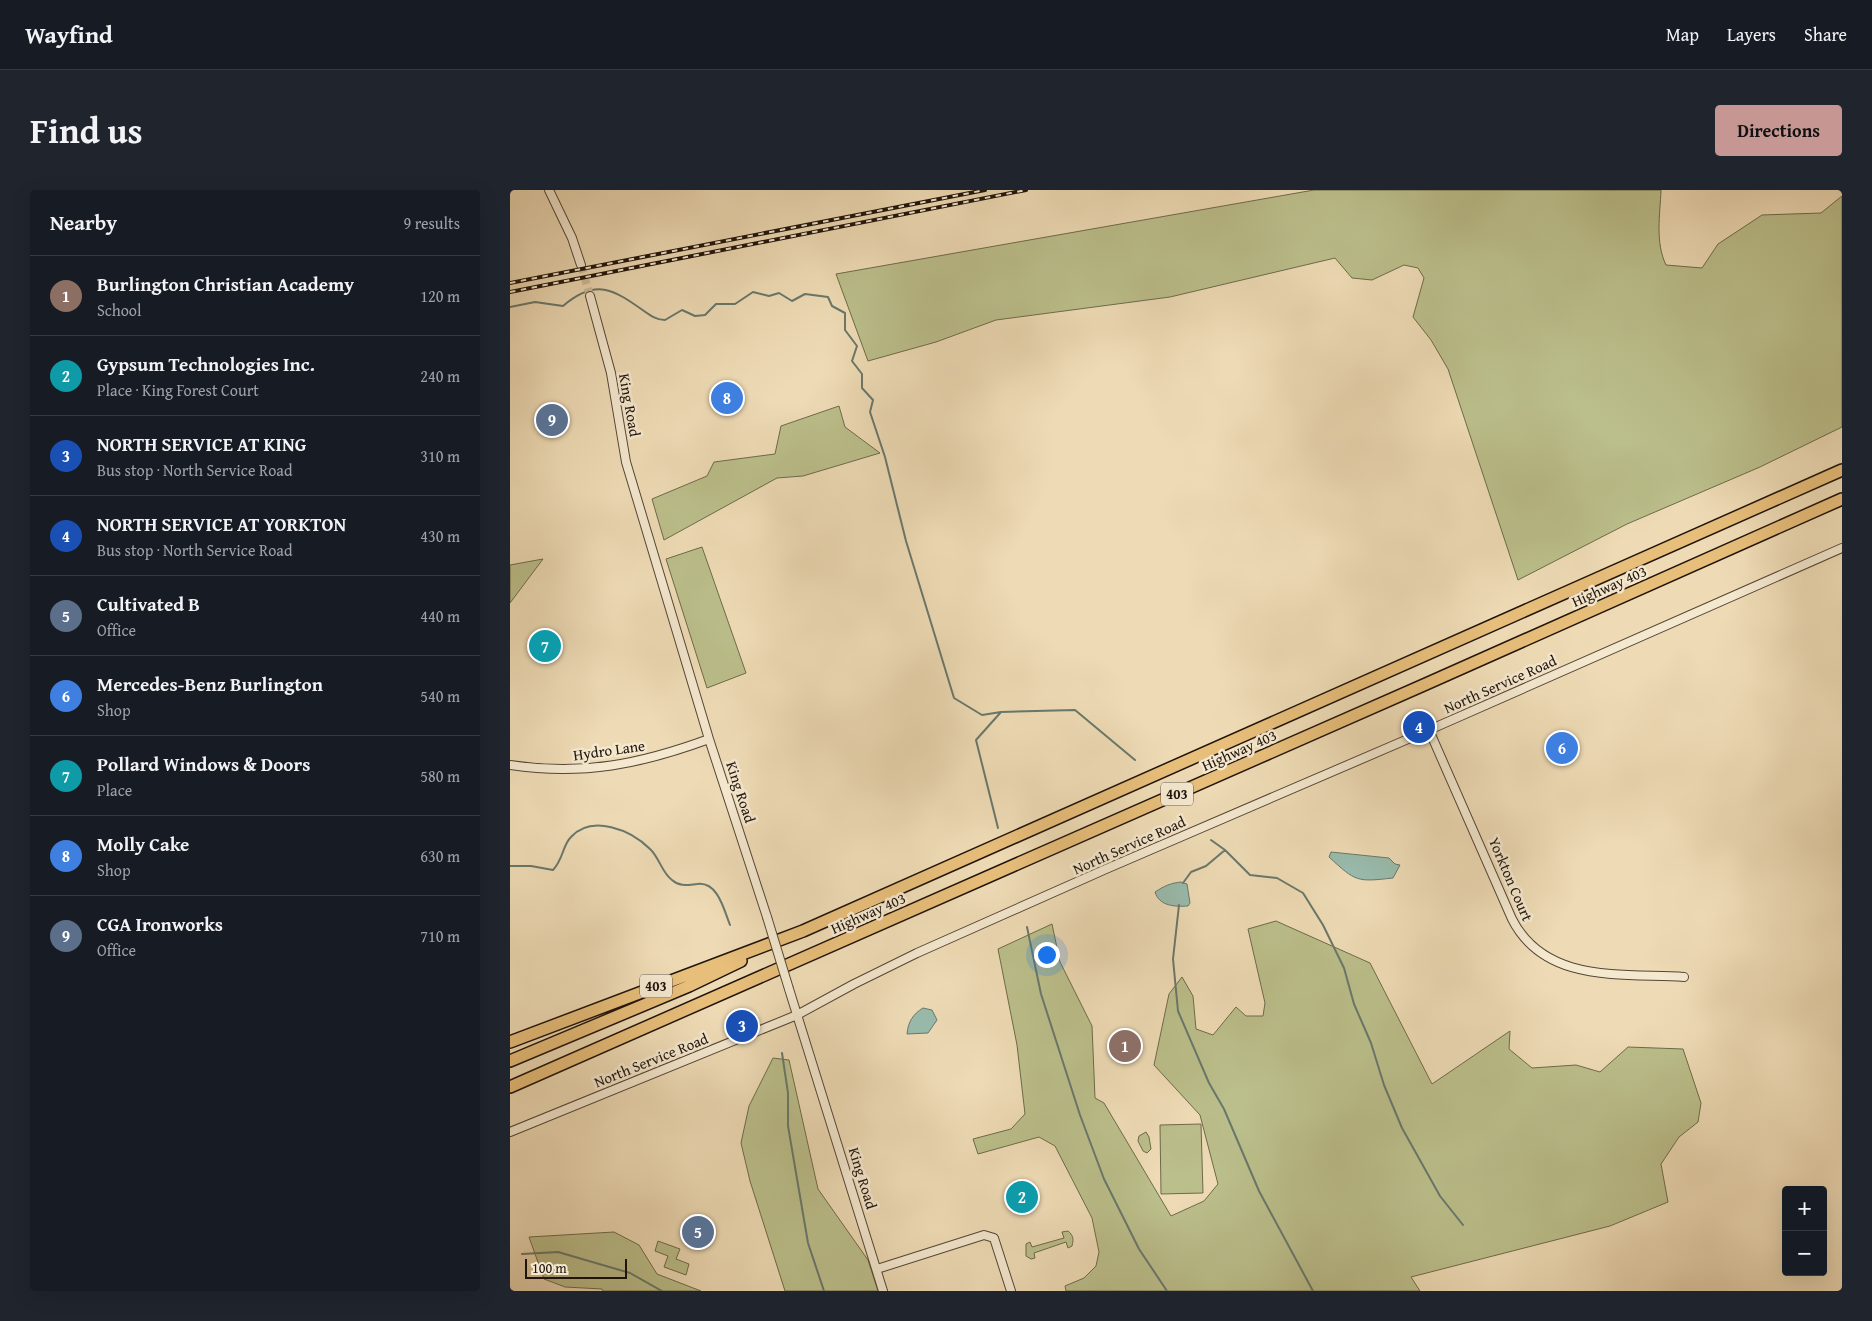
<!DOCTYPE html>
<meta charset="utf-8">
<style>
:root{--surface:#171b24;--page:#20242c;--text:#f1f3f6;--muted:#9ea1a6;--line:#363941;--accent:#c59692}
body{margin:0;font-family:"Gentium Book Plus",serif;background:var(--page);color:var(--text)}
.controls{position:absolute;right:15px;bottom:15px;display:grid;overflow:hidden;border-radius:5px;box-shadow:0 5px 20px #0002}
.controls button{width:45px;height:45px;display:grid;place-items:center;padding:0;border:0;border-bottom:1px solid var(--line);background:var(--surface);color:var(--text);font:25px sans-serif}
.scale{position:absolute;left:15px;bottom:12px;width:102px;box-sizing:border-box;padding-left:5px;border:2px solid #20140b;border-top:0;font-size:14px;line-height:18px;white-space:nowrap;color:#20140b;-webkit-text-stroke:4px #f4e8cf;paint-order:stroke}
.you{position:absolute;left:536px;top:764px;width:18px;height:18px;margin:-12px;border:4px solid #fff;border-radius:50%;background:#1a73e8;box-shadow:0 0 0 8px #1a73e833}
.badge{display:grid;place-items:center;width:32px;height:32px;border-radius:50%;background:var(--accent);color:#fff;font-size:16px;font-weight:700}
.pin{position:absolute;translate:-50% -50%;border:2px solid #fff;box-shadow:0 1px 5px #0006}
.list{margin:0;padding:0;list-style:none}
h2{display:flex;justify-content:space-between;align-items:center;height:65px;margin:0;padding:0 20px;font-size:21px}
h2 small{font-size:16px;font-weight:400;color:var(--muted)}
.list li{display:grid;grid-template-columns:32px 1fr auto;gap:15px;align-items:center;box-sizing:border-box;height:80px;padding:0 20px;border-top:1px solid var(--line)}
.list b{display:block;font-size:19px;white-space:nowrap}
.list p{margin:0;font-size:16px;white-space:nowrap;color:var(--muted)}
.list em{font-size:16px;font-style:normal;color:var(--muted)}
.map{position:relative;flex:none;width:1332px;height:1101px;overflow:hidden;border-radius:5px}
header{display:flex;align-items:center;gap:30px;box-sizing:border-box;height:70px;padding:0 25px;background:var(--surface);border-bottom:1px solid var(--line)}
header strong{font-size:24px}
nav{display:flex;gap:28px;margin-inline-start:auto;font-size:18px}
.intro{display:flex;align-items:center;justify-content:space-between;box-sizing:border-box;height:120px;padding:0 30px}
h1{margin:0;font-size:35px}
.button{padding:12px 22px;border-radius:5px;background:var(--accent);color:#111;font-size:18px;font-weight:700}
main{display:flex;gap:30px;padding:0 30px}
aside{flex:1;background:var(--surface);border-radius:5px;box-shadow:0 5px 20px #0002}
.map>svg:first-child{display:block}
</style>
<header>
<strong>Wayfind</strong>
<nav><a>Map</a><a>Layers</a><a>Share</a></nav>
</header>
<div class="intro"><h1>Find us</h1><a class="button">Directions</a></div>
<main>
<aside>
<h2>Nearby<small>9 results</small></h2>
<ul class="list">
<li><span class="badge" style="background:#8d6e63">1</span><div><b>Burlington Christian Academy</b><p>School</p></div><em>120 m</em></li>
<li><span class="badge" style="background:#0f9aa8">2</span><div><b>Gypsum Technologies Inc.</b><p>Place · King Forest Court</p></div><em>240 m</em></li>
<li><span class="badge" style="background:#1a4fb4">3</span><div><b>NORTH SERVICE AT KING</b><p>Bus stop · North Service Road</p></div><em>310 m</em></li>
<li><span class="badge" style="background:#1a4fb4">4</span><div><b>NORTH SERVICE AT YORKTON</b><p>Bus stop · North Service Road</p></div><em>430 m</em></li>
<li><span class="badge" style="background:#5c6f8a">5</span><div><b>Cultivated B</b><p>Office</p></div><em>440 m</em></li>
<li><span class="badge" style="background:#3f7fe0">6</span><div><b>Mercedes-Benz Burlington</b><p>Shop</p></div><em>540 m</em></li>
<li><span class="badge" style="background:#0f9aa8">7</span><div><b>Pollard Windows &amp; Doors</b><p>Place</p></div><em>580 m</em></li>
<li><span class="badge" style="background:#3f7fe0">8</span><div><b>Molly Cake</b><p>Shop</p></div><em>630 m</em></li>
<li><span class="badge" style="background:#5c6f8a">9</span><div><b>CGA Ironworks</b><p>Office</p></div><em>710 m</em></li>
</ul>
</aside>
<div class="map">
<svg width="1332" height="1101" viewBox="0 0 1332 1101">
<rect width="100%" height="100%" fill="#eedbb5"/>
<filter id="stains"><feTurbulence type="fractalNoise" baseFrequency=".004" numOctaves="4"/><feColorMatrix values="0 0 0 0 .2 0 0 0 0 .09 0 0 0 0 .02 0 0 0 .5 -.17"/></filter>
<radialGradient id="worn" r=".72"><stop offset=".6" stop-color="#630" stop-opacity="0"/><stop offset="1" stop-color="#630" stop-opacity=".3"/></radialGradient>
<path fill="#bbbf8b" stroke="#6e6a4b" d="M804 0H1151C1150 25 1145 52 1156 75L1192 78 1208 54 1252 25 1311 23 1332 6V237L1250 277 1117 334 1008 390 938 179 921 150 903 127 914 88 908 78 894 75 862 90 842 88 825 68 660 107 486 130 426 152 358 171 326 84Z
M329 216 335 237 370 263 293 286 267 288 154 350 142 309 197 286 204 272 265 264 271 236Z
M192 357 236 483 197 498 156 369Z
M33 369 0 413V375Z
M766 731 860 773 922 894 1000 841 999 859 1022 878 1066 875 1090 882 1118 857 1173 859 1191 913 1188 932 1169 947 1151 974 1158 1012 1100 1036 901 1087 910 1101H556L555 1096 574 1088 586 1076 589 1062 582 1028 545 956 529 947 468 964 463 949 501 939 515 924 507 855 488 759 542 734 550 772 582 836 585 908 594 913 661 1026 694 1011 708 994 690 925 644 875 659 804 672 787 683 806 686 839 703 845 726 817 736 826H753L755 813 738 739Z
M263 868 279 870 308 999 358 1070 368 1101H275L240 991 231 953 239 916Z
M691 934 693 1003 651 1004 650 935Z
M636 942 639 947 641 959 637 963 633 961 628 951 629 946Z
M558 1041C563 1045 564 1049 562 1056L558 1058 556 1052 524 1063 525 1068 521 1069 516 1066V1054L520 1052 522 1057 554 1048 552 1042Z
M104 1042 129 1055 147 1084 191 1101H93L92 1099 55 1097 34 1089 19 1047Z
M148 1051 170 1059 166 1069 179 1074 176 1085 154 1077 158 1066 145 1061Z"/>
<path fill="#99bbad" stroke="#69786c" d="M821 662 879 668 885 674 890 675 883 688C847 692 846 692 819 667Z
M671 692 677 694 680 713 678 716C665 717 649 716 645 702 654 696 661 693 671 692Z
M413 818 422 820 427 830 418 843 397 844C398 832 403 824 413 818Z"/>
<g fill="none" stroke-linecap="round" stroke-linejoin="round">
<path stroke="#69786c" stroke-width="2" d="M0 117 25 112 53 116C86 88 103 99 134 121 141 126 147 130 155 130L172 120 185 126 195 125 206 114H225L243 102 259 106 269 103 282 111 295 104 318 107 322 116 335 123V140L347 156 342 171 352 184V198L363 210 360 222 375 267 396 351 444 508 472 525 491 522 565 520 625 570
M488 638 466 550 491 522
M701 650 715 660 740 685 767 688 793 703 813 735 834 778 844 814 861 853 874 895 892 938 930 1006 953 1035
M0 676H21L43 680C54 668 52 656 61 647 82 624 121 640 140 659 149 667 152 683 162 690 170 697 177 695 187 694 208 691 214 720 220 735
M673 693 681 682 696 676 715 660
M669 715 663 769 668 821 699 893 714 919 749 1001 803 1101
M517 737 531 804 570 925 594 989 629 1059 657 1101
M272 863 278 903V936L298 1053 314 1101
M12 1064 48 1062 120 1083 152 1101"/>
<path stroke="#cfbd9c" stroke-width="8" stroke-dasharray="8 4" stroke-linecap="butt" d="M71 75 80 106"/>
<g stroke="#544636" stroke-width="10">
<path id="minor" d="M39 0 62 48 71 75
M80 106 101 183 116 272 199 549 257 727
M919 540 1002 729C1035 794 1112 783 1174 787
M0 575C73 586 131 574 199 549
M279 799 373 1101
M0 942 287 825 344 794 407 763 596 679 919 540 1332 358
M367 1079 474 1045 484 1048 501 1101"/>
</g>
<g stroke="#20140b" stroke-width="14">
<path id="highway" d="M0 852 293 741 1332 280
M0 871 179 796 231 771
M0 897 916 494 1332 309"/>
</g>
<use href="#minor" stroke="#f4e8cf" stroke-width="8"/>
<use href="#highway" stroke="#e7be7a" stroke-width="11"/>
<g stroke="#20140b" stroke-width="4">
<path id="rail" d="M0 93 475 0
M0 102 516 0"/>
</g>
<use href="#rail" stroke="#f4e8cf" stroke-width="2" stroke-dasharray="5.5" stroke-linecap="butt"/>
<g stroke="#544636" stroke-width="10" stroke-linecap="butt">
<path id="minor-bridge" d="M257 727 279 799"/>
</g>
<use href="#minor-bridge" stroke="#f4e8cf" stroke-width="8"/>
</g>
<g text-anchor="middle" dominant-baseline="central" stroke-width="5" stroke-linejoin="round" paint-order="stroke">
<g fill="#f4e8cf" stroke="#605446" stroke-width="1">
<rect x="651" y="592.5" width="32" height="23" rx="4"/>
<rect x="130" y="784.5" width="32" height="23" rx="4"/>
</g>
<g font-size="14" font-weight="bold" fill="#20140b">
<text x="667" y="604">403</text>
<text x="146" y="796">403</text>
</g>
<g font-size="15" fill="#20140b" stroke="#f4e8cf">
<text transform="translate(120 215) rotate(80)">King Road</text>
<text transform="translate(1099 396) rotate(-24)">Highway 403</text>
<text transform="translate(990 494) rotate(-24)">North Service Road</text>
<text transform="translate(99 560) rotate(-8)">Hydro Lane</text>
<text transform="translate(729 560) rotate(-24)">Highway 403</text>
<text transform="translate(231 602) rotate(72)">King Road</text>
<text transform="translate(619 655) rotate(-24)">North Service Road</text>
<text transform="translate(1001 689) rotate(67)">Yorkton Court</text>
<text transform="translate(358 723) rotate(-24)">Highway 403</text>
<text transform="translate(141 870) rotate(-22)">North Service Road</text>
<text transform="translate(353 988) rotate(73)">King Road</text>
</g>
</g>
<rect width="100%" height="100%" filter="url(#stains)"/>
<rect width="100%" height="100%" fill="url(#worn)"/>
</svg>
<div class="controls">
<button>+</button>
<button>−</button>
</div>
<div class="scale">100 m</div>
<div class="you"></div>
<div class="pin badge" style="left:615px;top:856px;background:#8d6e63">1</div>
<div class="pin badge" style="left:512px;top:1007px;background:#0f9aa8">2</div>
<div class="pin badge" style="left:232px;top:836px;background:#1a4fb4">3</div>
<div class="pin badge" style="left:909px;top:537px;background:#1a4fb4">4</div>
<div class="pin badge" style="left:188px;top:1042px;background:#5c6f8a">5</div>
<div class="pin badge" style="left:1052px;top:558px;background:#3f7fe0">6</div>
<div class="pin badge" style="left:35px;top:456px;background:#0f9aa8">7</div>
<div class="pin badge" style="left:217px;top:208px;background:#3f7fe0">8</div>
<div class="pin badge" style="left:42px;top:230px;background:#5c6f8a">9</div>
</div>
</main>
